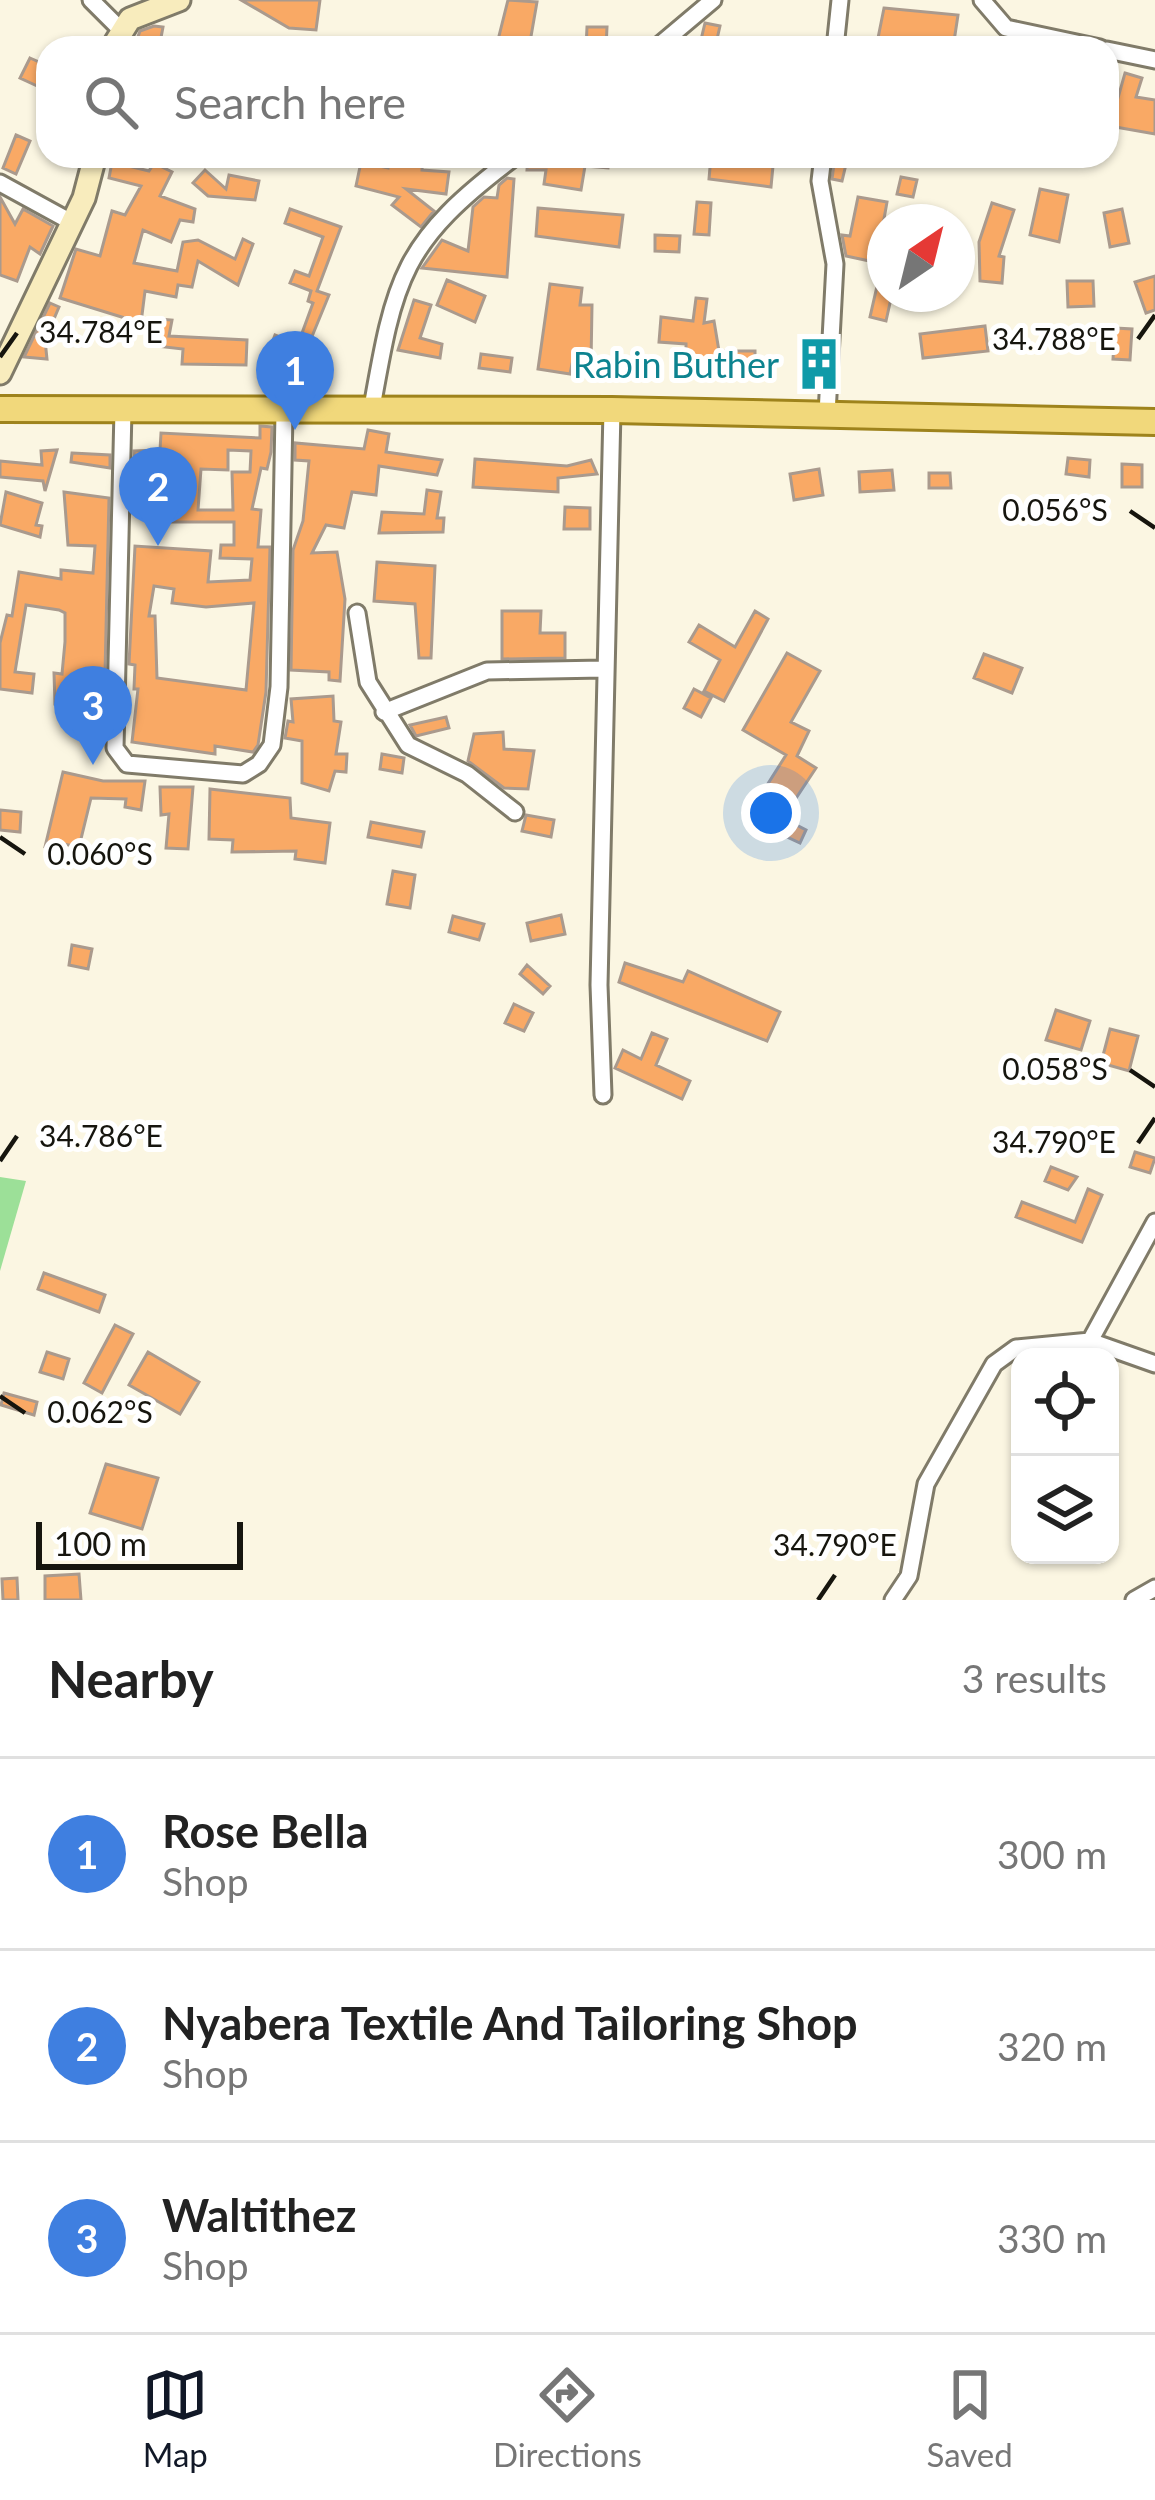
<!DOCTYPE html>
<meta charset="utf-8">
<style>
:root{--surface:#fff;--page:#f6f6f6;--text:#222;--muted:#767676;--line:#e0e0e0;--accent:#111827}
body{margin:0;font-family:Lato,sans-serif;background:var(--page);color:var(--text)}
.controls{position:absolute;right:36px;bottom:36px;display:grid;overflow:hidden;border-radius:24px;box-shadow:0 3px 9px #0004}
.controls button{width:108px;height:108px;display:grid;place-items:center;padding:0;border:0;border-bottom:3px solid var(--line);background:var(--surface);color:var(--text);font:60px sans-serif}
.compass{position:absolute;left:867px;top:204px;width:108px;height:108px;border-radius:50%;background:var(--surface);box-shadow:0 3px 9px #0004;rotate:35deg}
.scale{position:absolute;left:36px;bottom:30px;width:207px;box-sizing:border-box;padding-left:12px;border:6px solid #16150e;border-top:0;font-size:33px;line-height:42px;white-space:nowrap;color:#16150e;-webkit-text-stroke:9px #fff;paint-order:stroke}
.you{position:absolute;left:771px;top:813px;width:42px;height:42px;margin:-30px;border:9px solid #fff;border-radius:50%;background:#1a73e8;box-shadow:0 0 0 18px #1a73e833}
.badge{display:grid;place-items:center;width:78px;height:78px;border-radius:50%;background:var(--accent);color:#fff;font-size:39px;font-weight:700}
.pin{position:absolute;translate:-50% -99px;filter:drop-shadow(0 3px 6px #0008)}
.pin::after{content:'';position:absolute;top:63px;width:42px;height:36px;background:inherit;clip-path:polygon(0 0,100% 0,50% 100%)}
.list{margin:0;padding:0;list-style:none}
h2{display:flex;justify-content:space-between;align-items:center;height:156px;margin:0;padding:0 48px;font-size:51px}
h2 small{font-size:39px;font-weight:400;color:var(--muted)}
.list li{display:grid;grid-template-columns:78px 1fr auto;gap:36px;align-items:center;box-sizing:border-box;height:192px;padding:0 48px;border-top:3px solid var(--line)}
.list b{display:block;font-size:45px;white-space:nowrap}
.list p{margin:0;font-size:39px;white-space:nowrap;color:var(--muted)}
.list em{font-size:39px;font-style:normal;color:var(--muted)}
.icon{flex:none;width:66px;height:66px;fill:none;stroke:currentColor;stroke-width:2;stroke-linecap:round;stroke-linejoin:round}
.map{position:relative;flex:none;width:1155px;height:1600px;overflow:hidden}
.search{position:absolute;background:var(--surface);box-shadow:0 3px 9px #0004;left:36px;right:36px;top:36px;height:132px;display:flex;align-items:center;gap:30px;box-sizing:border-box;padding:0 42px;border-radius:36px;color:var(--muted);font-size:45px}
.sheet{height:732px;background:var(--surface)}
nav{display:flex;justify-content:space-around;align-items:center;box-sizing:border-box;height:168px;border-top:3px solid var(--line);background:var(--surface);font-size:33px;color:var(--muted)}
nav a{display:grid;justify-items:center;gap:6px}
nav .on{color:var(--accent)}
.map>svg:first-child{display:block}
</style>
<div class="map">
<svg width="1155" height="1600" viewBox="0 0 1155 1600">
<rect width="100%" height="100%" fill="#fbf6e2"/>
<path fill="#9ce098" d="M0 1177 26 1181 0 1271Z"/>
<path fill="#f9a965" stroke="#aa9a8d" stroke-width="3" fill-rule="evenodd" d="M241 0H320L316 30 289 28Z
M508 0 537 2 529 48H496Z
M884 8 958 15 953 48H876Z
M705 23 720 26 715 48H699Z
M154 26 163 27 159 48 135 45 140 31Z
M587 27H607L606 48H586Z
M30 58 48 66V91L20 78Z
M1125 73 1142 78 1136 97 1155 100V134L1110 126Z
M16 135 30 141 16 174 3 168Z
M389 156H423L422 170 449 172 446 194 406 189 434 211 421 227 392 205 399 197 356 186 361 162 388 168Z
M528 156 565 157 609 156 608 168 585 166 581 190 544 184 546 170H527Z
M711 156H749L748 163 773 166 771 187 709 179Z
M835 156H848L842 181 832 179Z
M112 162 149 171 154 163 172 172 160 196 195 209 193 222 180 220 171 242 143 230 134 263 177 271 183 242 198 240 235 259 243 239 253 244 238 285 198 261 192 287 178 285 176 297 145 291 141 323 60 298 76 249 100 256 112 211 125 215 141 186 109 178Z
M205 170 226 189 229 175 259 181 255 200 208 196 193 183Z
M901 177 917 180 913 197 897 194Z
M507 178 514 179 507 277 422 268 442 240 468 251 473 207 484 197 497 198 499 185Z
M1040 189 1068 195 1059 242 1030 235Z
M0 197 15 224 23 209 53 226 40 254 30 247 17 281 0 275Z
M858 197 887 202 881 236 885 294H892L886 321 870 317 880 273 872 271 874 262 846 256 842 235 850 236Z
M697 202 711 203 709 235 694 234Z
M992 203 1014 210 999 256 1004 257 1002 283 980 281 979 242Z
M538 208 623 215 619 247 536 236Z
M290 209 341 227 317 291 329 295 299 368 267 356 275 335 298 344 313 303 308 301 311 291 290 283 295 271 309 276 323 237 285 223Z
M1122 209 1129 243 1110 247 1104 213Z
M655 235 680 236 679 252 655 251Z
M1155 276V310L1146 313 1135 282Z
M447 280 485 296 475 322 437 305Z
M1067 281H1093L1094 306 1068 307Z
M550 284 582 288 580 305H592L591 364H572L570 374 538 369Z
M696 298 707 299 704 323 714 321 719 351H755V363L696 364V369H686V344L659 342 661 317 693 321Z
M414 300 431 305 420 338 442 344 440 358 398 350Z
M50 303 59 307 45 340 47 359 24 357Z
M159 319 172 320 169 336 247 340 246 365 182 364 183 349 156 346Z
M985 326 988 351 923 358 920 334Z
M1115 328 1132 329 1130 360 1113 359Z
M481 354 512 358 510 372 479 368Z
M260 426 272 427 271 452 267 469 261 468 252 509 261 510 258 547H270L266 692 258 745 253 752 215 746V754L132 742 138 689H134L135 665 129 664 135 546 211 551 208 582 250 580 252 559 220 558 221 545H234V522H152L151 508 138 506 134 451 160 450 161 433 260 438ZM228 450 251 451 250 472H232L233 510H198L201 469 228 470ZM154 586 174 589 172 603 206 607 254 603 246 690 157 678 155 616H149Z
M368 430 389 434 386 452 442 460 437 475 379 466 376 495 352 492 344 528 326 525 312 553 337 552 345 599 340 681 329 680V672L291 670 293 550 303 521 309 461 295 460V443L364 449Z
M57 450 45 491 43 481 0 477V461L42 465 41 451Z
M72 453 110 455V468L71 462Z
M1068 458 1090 460 1089 477 1066 474Z
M475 459 567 466 591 460 597 474 558 478V492L473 487Z
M1122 464 1142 465V487H1122Z
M819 469 823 495 794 500 790 474Z
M892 470 894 490 860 492 859 472Z
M929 473H950L951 488H929Z
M427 490 441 492 437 518H444L443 532 379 533 382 512 424 514Z
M6 492 42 503 36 525 42 526 40 537 0 525Z
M64 492 109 498 104 718 81 715 83 706 55 704 54 673 62 674 65 642V613L59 610 26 605 15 672 34 674 32 693 0 689V643L7 615 12 616 19 572 61 579V570L93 573 95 546 68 545Z
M565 507 590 508V529H564Z
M377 562 435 566 431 658H419L415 604 374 601Z
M502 611H541L540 633H565V658L502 659Z
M755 611 768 619 724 701 704 691 720 660 689 642 699 625 735 647Z
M787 653 820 671 791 722 809 731 797 756 816 768 783 818 806 830 800 843 759 824 773 796 764 790 786 755 743 730Z
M984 654 1022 668 1012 693 974 678Z
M694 689 711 698 701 717 684 708Z
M333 696 334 721 341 722 336 754H347L346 772 335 771 329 791 302 783V741L285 738 288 721 293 722 291 699Z
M446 717 449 728 416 736 410 725Z
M503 732 504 749 534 751 528 789 504 788 468 761 474 734Z
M382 754 404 758 402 773 380 769Z
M63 772 103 781H145L141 810 125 807 126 799 91 798 79 847 58 843 57 850 45 847Z
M160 787H193L188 849 166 848 169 814 161 815Z
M210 789 290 798 291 818 330 823 325 863 295 859 296 851 232 852 233 840 209 839Z
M0 810 21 812 20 832 0 830Z
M526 815 554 820 551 837 522 831Z
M371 822 424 832 421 847 368 837Z
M393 871 415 875 410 908 387 904Z
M561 915 565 934 531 941 527 923Z
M453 916 484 924 479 940 449 932Z
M72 945 92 949 88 969 69 965Z
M625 963 683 982 688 971 780 1012 767 1041 619 982Z
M527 965 550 986 543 994 520 974Z
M514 1004 533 1013 524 1031 505 1023Z
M1056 1010 1090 1021 1081 1050 1046 1040Z
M1110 1029 1138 1036 1129 1071 1101 1063Z
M652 1033 667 1039 656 1065 690 1081 682 1099 615 1068 623 1050 641 1059Z
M1135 1152 1155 1158 1150 1173 1130 1167Z
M1051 1167 1077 1177 1068 1190 1045 1181Z
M1088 1189 1102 1195 1082 1242 1016 1217 1022 1202 1075 1222Z
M44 1273 105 1295 99 1312 38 1289Z
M115 1325 133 1334 102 1393 84 1383Z
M47 1352 69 1359 63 1379 40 1372Z
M148 1352 199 1382 180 1414 129 1385Z
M4 1393 37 1402 34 1415 1 1405Z
M106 1464 158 1478 142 1529 90 1513Z
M79 1574 81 1600H45V1576Z
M17 1578 18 1600H3L2 1579Z"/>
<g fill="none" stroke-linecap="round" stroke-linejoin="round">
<g stroke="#807b69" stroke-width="21">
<path id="street" d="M91 0 120 29
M982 0 1006 28 1100 48
M656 48 713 0
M835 48 840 0
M1107 50 1155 60
M823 156 820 181 835 264 827 414
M0 183 73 223
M123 410 115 748 127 764 243 774 259 764 272 745 279 687 284 412
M371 413C395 276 401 242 516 156
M357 613 368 682 408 745 467 774 515 812
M384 712 487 671 603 669
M603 1095 599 985 612 410
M1155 1222 1090 1341 1155 1364
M893 1600 909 1576 926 1484 994 1364 1016 1348 1090 1341
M1134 1600 1155 1588"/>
</g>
<g stroke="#807b69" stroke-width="27">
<path id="secondary" d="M112 48 130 19 179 0
M0 373 84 198 95 156"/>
</g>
<g stroke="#9e831c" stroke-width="30">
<path id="primary" d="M0 409 612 410 1155 422"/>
</g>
<use href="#street" stroke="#fff" stroke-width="15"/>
<use href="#secondary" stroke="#f8ecbd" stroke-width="21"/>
<use href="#primary" stroke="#f1d87b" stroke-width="24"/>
</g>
<path fill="none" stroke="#16150e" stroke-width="4.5" d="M1138 339 1155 315M0 357 17 333M1130 511 1155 528M0 837 25 854M1130 1070 1155 1087M1138 1143 1155 1118M0 1161 17 1136M0 1396 25 1413M818 1600 835 1575"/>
<defs>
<g id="building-bare" transform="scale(4.14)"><path d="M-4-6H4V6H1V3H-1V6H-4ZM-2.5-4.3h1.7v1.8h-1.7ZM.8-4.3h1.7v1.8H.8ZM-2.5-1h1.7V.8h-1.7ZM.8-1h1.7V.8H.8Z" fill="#0f9aa8" stroke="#fff" stroke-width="2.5" paint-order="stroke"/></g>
</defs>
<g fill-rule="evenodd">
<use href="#building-bare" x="819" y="364"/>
</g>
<g text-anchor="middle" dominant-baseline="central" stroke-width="10" stroke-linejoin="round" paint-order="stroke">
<g font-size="36" fill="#0d838f" stroke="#fff" text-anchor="end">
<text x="779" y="364">Rabin Buther</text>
</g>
</g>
<g font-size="30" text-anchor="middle" fill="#16150e" stroke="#fff" stroke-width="10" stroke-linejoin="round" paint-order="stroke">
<text x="101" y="343">34.784°E</text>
<text x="1054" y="350">34.788°E</text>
<text x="1055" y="521">0.056°S</text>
<text x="100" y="865">0.060°S</text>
<text x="1055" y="1080">0.058°S</text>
<text x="101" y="1147">34.786°E</text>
<text x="1054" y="1153">34.790°E</text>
<text x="100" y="1423">0.062°S</text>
<text x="835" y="1556">34.790°E</text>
</g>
</svg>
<div class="controls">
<button><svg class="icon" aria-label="locate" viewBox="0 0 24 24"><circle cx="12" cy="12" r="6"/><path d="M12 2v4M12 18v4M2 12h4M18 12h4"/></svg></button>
<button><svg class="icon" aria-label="layers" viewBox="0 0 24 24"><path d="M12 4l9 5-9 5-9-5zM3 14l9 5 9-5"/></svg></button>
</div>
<svg class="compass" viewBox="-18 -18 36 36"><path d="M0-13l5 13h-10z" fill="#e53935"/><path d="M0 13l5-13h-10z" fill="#767676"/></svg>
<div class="scale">100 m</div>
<div class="you"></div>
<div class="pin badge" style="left:295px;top:430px;background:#3f7fe0">1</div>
<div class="pin badge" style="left:158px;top:546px;background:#3f7fe0">2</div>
<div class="pin badge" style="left:93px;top:765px;background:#3f7fe0">3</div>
<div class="search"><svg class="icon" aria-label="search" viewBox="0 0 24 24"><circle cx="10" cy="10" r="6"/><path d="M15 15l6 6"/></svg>Search here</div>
</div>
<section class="sheet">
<h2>Nearby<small>3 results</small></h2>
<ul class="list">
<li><span class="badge" style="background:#3f7fe0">1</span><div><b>Rose Bella</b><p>Shop</p></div><em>300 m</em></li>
<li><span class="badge" style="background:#3f7fe0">2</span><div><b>Nyabera Textile And Tailoring Shop</b><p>Shop</p></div><em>320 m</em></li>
<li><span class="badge" style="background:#3f7fe0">3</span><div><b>Waltithez</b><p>Shop</p></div><em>330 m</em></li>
</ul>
</section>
<nav>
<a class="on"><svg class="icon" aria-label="map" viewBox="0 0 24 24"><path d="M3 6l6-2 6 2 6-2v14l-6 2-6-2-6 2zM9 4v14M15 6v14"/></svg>Map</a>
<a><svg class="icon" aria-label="directions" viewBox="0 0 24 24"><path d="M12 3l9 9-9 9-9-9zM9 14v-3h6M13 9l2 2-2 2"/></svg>Directions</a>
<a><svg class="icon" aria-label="saved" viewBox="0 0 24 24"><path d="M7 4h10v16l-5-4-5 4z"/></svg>Saved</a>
</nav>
